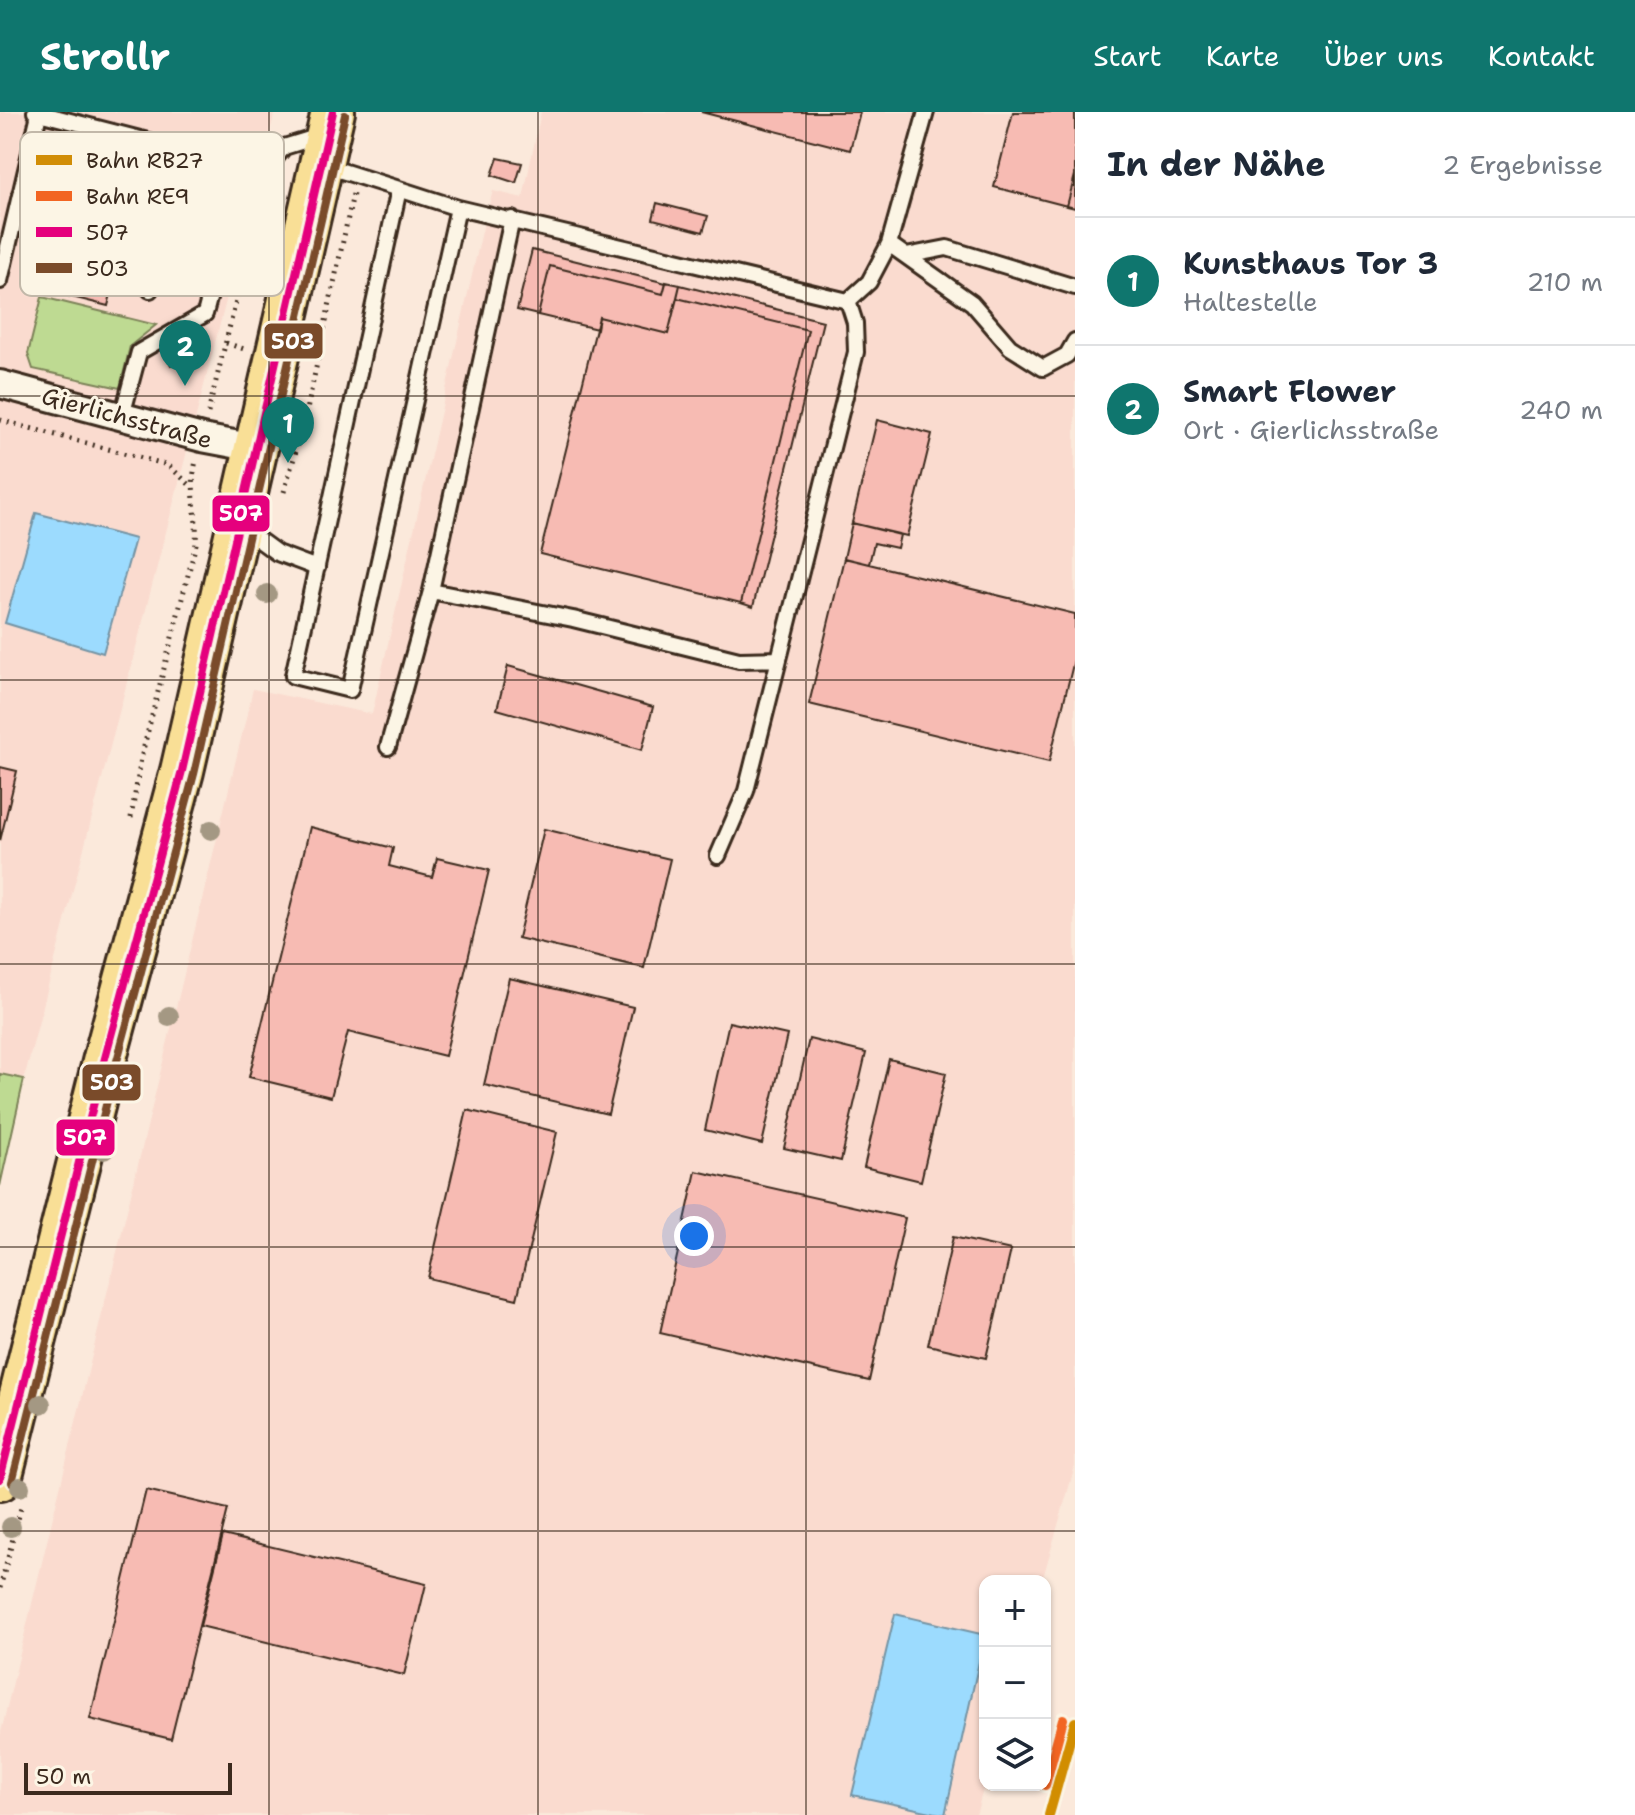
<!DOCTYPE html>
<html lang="de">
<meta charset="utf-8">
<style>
:root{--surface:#fff;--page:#f6f6f7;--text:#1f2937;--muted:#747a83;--line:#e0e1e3;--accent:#0f766e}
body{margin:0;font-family:"Shantell Sans",sans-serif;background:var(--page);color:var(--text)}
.controls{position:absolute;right:24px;bottom:24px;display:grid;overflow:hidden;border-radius:16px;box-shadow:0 2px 6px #0004}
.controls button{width:72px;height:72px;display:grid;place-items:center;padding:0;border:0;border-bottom:2px solid var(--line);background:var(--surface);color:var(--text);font:40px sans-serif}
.scale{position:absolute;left:24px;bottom:20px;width:208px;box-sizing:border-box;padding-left:8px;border:4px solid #3b2a1e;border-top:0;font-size:22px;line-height:28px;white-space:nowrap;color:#3b2a1e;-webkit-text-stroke:6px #fcf5e5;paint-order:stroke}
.you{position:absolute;left:694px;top:1124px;width:28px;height:28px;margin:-20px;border:6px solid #fff;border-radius:50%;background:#1a73e8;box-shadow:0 0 0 12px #1a73e833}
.badge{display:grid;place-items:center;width:52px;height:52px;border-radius:50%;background:var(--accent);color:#fff;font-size:26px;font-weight:700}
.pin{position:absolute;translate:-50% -66px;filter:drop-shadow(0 2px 4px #0008)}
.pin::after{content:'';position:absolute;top:42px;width:28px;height:24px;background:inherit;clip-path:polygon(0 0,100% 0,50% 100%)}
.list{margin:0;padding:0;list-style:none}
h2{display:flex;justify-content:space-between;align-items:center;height:104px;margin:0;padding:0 32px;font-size:34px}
h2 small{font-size:26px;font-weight:400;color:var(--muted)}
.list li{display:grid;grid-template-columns:52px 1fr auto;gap:24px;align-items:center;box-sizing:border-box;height:128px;padding:0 32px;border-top:2px solid var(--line)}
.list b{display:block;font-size:30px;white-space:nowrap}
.list p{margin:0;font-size:26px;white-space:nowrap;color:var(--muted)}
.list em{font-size:26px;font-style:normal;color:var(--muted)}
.icon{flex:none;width:44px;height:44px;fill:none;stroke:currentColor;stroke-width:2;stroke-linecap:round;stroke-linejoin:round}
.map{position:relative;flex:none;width:1075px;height:1703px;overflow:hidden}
header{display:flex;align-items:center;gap:48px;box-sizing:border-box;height:112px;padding:0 40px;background:var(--accent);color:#fff}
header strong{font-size:38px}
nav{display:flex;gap:44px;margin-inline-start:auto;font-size:28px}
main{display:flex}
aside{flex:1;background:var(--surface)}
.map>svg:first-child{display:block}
</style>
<header>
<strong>Strollr</strong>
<nav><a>Start</a><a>Karte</a><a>Über uns</a><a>Kontakt</a></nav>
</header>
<main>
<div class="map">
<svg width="1075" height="1703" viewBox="0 0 1075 1703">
<rect width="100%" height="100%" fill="#fbe9db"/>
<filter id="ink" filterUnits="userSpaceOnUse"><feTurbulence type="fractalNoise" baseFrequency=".0125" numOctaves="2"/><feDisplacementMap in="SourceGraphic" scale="16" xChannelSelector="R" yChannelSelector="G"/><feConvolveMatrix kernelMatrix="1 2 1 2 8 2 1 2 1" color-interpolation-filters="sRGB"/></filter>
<g filter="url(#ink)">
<path fill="#fadbcf" d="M0 0H275L24 967 0 1074Z
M541 0H1075V1354L1042 1469H985V1670L976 1703H0V1624L253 577 372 602 486 102 493 79 523 86Z"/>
<path fill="#beda92" stroke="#7c8258" stroke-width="2" d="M42 185 156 213 130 234 120 276 33 257 28 242Z
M0 962 24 967 0 1074Z"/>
<path fill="#9cdbfe" stroke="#7594a4" stroke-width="2" d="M36 401 135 427 103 541 5 511Z
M895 1502 985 1523 945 1703 852 1683Z"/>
<path fill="#f7bbb3" stroke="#3b2a1e" stroke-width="2" d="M701 0H860L850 38Z
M1013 0H1075V63L1067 94 994 75Z
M498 46 522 51 516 71 492 63Z
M1075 63V96L1067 94Z
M80 88 131 101 108 194 56 181Z
M657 91 708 104 703 120 653 107Z
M532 138 666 171 663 182 550 154 538 203 517 198Z
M550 154 663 182 666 170 680 173 668 222 599 205 597 217 538 203Z
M680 173 823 209 753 495 741 491 808 218 677 186Z
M677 186 808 218 741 491 540 442 599 205 668 222Z
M178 238 183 247 171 253 167 245Z
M877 308 932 322 907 424 852 411Z
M852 411 900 423 897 436 874 431 869 452 844 446Z
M844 446 1075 502V544L1049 650 809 592Z
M508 554 653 595 642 638 497 597Z
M0 655 17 659 0 729Z
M310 715 393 736 389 754 432 765 437 746 489 758 445 944 348 920 331 985 249 965Z
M544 717 670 747 644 856 518 826Z
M509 866 633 895 608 1002 484 973Z
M729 910 787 923 762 1032 705 1018Z
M809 927 866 941 841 1049 784 1036Z
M889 947 946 961 921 1069 864 1055Z
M467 998 557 1020 517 1187 428 1166Z
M696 1059 905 1106 869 1269 660 1221Z
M953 1125 1011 1138 986 1246 928 1233Z
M146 1378 228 1397 171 1627 90 1607Z
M223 1423 426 1472 404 1563 200 1514Z"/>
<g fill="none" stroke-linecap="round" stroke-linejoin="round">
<g stroke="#3b2a1e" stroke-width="20">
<path id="lane" d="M35 0 265 59 284 35 323 23
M323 53 399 77
M399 77 458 96 350 578 293 564Z
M458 96 848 189 855 211 856 240 746 679 718 744
M889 132 972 191 1010 235 1043 256 1067 243 1075 229
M906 144 947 136 1075 175
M0 169 39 2
M848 189 869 170 889 132 926 0
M122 304 139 240 205 202 232 99 173 83 150 178
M244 417 277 441 317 456
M431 479 573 507 739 548 779 547
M388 635 431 479 512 107"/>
</g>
<g stroke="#3b2a1e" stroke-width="32">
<path id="street" d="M0 272 202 326 255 336"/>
</g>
<g stroke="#3b2a1e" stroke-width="48">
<path id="primary" d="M0 1367 105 946 182 659 333 0"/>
</g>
<path stroke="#3b2a1e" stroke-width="5" stroke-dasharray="2 6" stroke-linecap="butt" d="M226 231 244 237
M208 301 264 77
M0 308 168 353 190 373
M284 380 304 312 353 82
M131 706 141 646 196 432C198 401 189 378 196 349
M0 1476 22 1392"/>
<use href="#lane" stroke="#fcf5e5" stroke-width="14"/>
<use href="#street" stroke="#fcf5e5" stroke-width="26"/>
<use href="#primary" stroke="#f9df96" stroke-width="42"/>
<g stroke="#fcf5e5" stroke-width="14">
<path id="bus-1" d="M0 1367 105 946 182 659 333 0"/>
</g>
<g stroke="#fcf5e5" stroke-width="14">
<path id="bus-2" d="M12 1370 117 949 194 662 345 3"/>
</g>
<use href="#bus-1" stroke="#e5007d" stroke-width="8"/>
<use href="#bus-2" stroke="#7a4b2a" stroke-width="8"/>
<g stroke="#fcf5e5" stroke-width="16">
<path id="rail-1" d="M1049 1703 1075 1610"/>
</g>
<g stroke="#fcf5e5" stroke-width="16">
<path id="rail-2" d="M1045 1673 1063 1607"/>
</g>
<use href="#rail-1" stroke="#d18d06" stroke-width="10"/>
<use href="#rail-2" stroke="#f26522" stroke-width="10"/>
</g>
<g fill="#a49883">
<circle cx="267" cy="482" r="10"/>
<circle cx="211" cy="718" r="10"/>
<circle cx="169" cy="904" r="10"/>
<circle cx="104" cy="1038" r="10"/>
<circle cx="41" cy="1292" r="10"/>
<circle cx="20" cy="1375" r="10"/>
<circle cx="11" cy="1415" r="10"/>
</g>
</g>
<path fill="none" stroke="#3b2a1e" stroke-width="2" stroke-opacity="0.55" d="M269 0V1703M538 0V1703M806 0V1703M0 284H1075M0 568H1075M0 852H1075M0 1135H1075M0 1419H1075"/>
<g text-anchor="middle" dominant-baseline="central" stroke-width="6" stroke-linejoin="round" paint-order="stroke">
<g font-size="24" fill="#3b2a1e" stroke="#fcf5e5">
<text transform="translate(127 306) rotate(15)">Gierlichsstraße</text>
</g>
</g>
<rect x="20" y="20" width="264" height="164" rx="12" fill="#fcf5e5" stroke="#c2b8a9" stroke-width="2"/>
<rect x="36" y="43" width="36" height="10" fill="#d18d06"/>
<rect x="36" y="79" width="36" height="10" fill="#f26522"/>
<rect x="36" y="115" width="36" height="10" fill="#e5007d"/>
<rect x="36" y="151" width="36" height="10" fill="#7a4b2a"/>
<g font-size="22" fill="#3b2a1e">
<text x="86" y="56">Bahn RB27</text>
<text x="86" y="92">Bahn RE9</text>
<text x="86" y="128">507</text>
<text x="86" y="164">503</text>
</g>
<g stroke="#fcf5e5" stroke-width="3">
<rect x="263" y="210" width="61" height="38" rx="8" fill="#7a4b2a"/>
<rect x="211" y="382" width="60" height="39" rx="8" fill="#e5007d"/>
<rect x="81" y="951" width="61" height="39" rx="8" fill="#7a4b2a"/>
<rect x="55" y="1006" width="61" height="39" rx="8" fill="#e5007d"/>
</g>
<g font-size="22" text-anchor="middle" font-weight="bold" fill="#fff">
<text x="293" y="237">503</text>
<text x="241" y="409">507</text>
<text x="112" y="978">503</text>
<text x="85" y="1033">507</text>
</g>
</svg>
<div class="controls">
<button>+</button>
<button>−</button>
<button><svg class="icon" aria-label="layers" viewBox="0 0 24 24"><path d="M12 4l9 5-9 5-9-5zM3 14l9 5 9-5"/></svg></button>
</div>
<div class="scale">50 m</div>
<div class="you"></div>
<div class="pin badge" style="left:288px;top:351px">1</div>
<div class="pin badge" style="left:185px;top:274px">2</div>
</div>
<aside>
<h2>In der Nähe<small>2 Ergebnisse</small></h2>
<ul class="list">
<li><span class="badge">1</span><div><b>Kunsthaus Tor 3</b><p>Haltestelle</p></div><em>210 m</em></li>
<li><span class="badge">2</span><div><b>Smart Flower</b><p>Ort · Gierlichsstraße</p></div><em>240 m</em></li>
</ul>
</aside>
</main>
